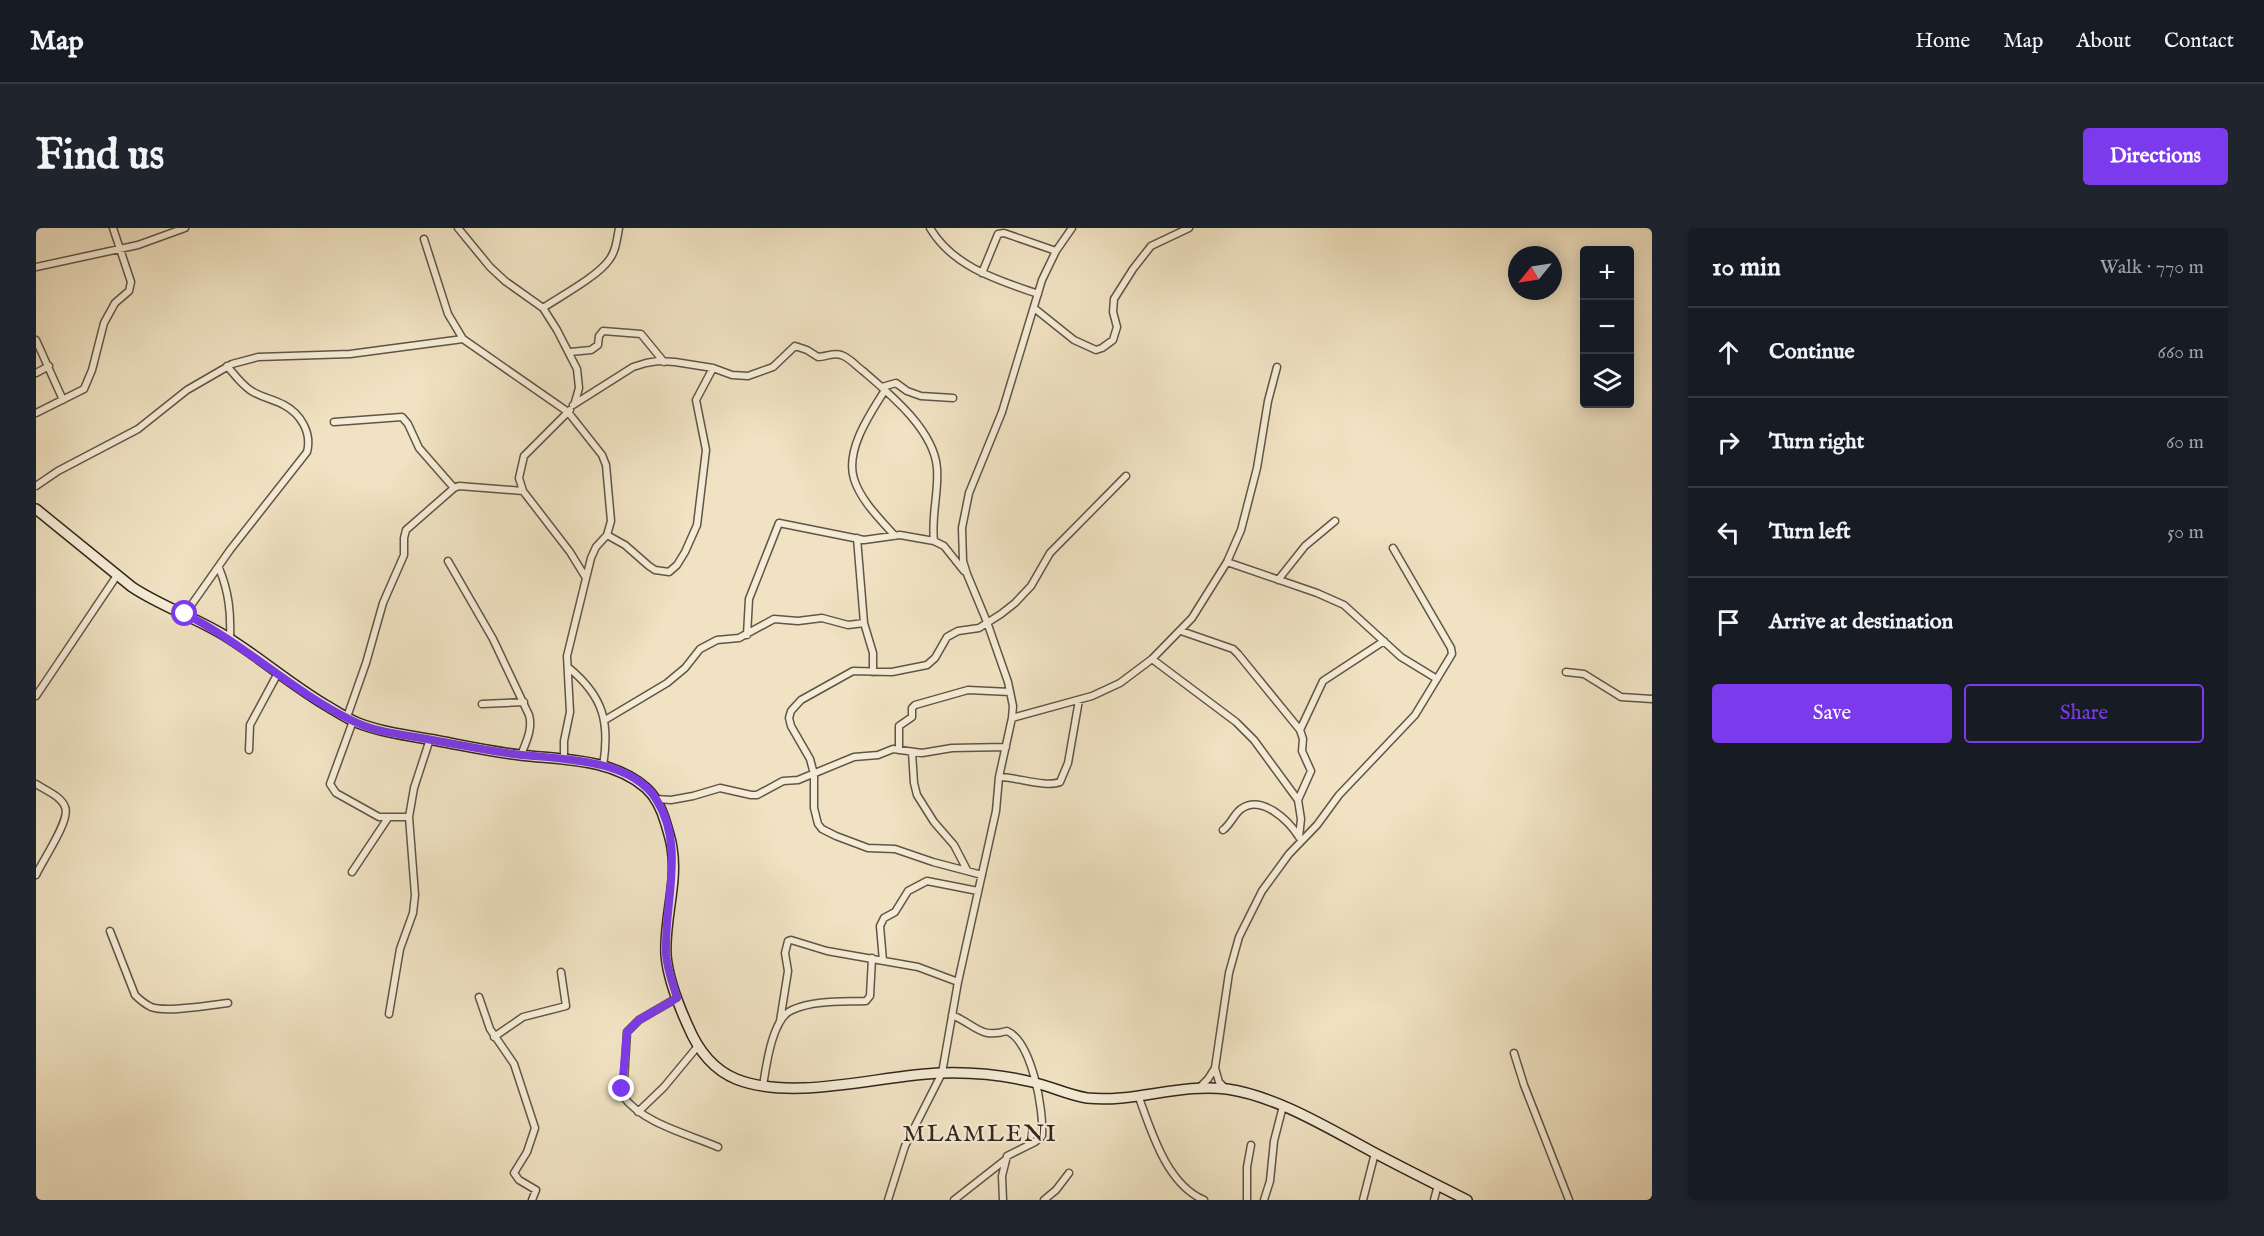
<!DOCTYPE html>
<meta charset="utf-8">
<style>
:root{--surface:#171b24;--page:#20242c;--text:#f1f3f6;--muted:#9ea1a6;--line:#363941;--accent:#7c3aed}
body{margin:0;font-family:"IM FELL English",serif;background:var(--page);color:var(--text)}
.controls{position:absolute;right:18px;top:18px;display:grid;overflow:hidden;border-radius:6px;box-shadow:0 3px 15px #0003}
.controls button{width:54px;height:54px;display:grid;place-items:center;padding:0;border:0;border-bottom:2px solid var(--line);background:var(--surface);color:var(--text);font:30px sans-serif}
.compass{position:absolute;left:1472px;top:18px;width:54px;height:54px;border-radius:50%;background:var(--surface);box-shadow:0 3px 15px #0003;rotate:240deg}
.stop{position:absolute;width:18px;height:18px;margin:-14px;border:4px solid #7c3aed;border-radius:50%;background:#fff}
.stop.end{background:#7c3aed;border-color:#fff;box-shadow:0 2px 6px #0008}
.list{margin:0;padding:0;list-style:none}
h2{display:flex;justify-content:space-between;align-items:center;height:78px;margin:0;padding:0 24px;font-size:26px}
h2 small{font-size:20px;font-weight:400;color:var(--muted)}
.list li{display:grid;grid-template-columns:39px 1fr auto;gap:18px;align-items:center;box-sizing:border-box;height:90px;padding:0 24px;border-top:2px solid var(--line)}
.list b{display:block;font-size:22px;white-space:nowrap}
.list em{font-size:20px;font-style:normal;color:var(--muted)}
.actions{display:flex;gap:12px;padding:18px 24px}
.actions a{flex:1;padding:14px 0;border:2px solid var(--accent);border-radius:6px;text-align:center;font-size:21px;color:var(--accent)}
.actions .main{background:var(--accent);color:#fff}
.icon{flex:none;width:33px;height:33px;fill:none;stroke:currentColor;stroke-width:2;stroke-linecap:round;stroke-linejoin:round}
.map{position:relative;flex:none;width:1616px;height:972px;overflow:hidden;border-radius:6px}
header{display:flex;align-items:center;gap:36px;box-sizing:border-box;height:84px;padding:0 30px;background:var(--surface);border-bottom:2px solid var(--line)}
header strong{font-size:28px}
nav{display:flex;gap:33px;margin-inline-start:auto;font-size:21px}
.intro{display:flex;align-items:center;justify-content:space-between;box-sizing:border-box;height:144px;padding:0 36px}
h1{margin:0;font-size:42px}
.button{padding:15px 27px;border-radius:6px;background:var(--accent);color:#fff;font-size:21px;font-weight:700}
main{display:flex;gap:36px;padding:0 36px}
aside{flex:1;background:var(--surface);border-radius:6px;box-shadow:0 3px 15px #0003}
.map>svg:first-child{display:block}
</style>
<header>
<strong>Map</strong>
<nav><a>Home</a><a>Map</a><a>About</a><a>Contact</a></nav>
</header>
<div class="intro"><h1>Find us</h1><a class="button">Directions</a></div>
<main>
<div class="map">
<svg width="1616" height="972" viewBox="0 0 1616 972">
<rect width="100%" height="100%" fill="#f0e2c2"/>
<filter id="stains"><feTurbulence type="fractalNoise" baseFrequency=".00333" numOctaves="4"/><feColorMatrix values="0 0 0 0 .2 0 0 0 0 .09 0 0 0 0 .02 0 0 0 .5 -.17"/></filter>
<radialGradient id="worn" r=".72"><stop offset=".6" stop-color="#630" stop-opacity="0"/><stop offset="1" stop-color="#630" stop-opacity=".3"/></radialGradient>
<g fill="none" stroke-linecap="round" stroke-linejoin="round">
<g stroke="#615546" stroke-width="9">
<path id="street" d="M422 0 454 39 469 53 507 80 521 102 541 141 543 160 539 174
M894 0C917 39 962 52 1002 66
M388 11 412 86 427 111 532 184 566 227 570 237 575 293 571 307 560 319 555 330 531 428 534 484 528 513V530
M0 39 102 17 149 0
M946 45 962 6 968 5 1020 23
M507 80C525 68 562 48 573 32 580 23 581 11 583 0
M998 80 1038 112 1060 122 1066 120 1077 112 1081 99 1077 84 1078 71 1097 41 1115 18 1153 0
M0 112 27 172
M534 124 555 122 562 117 563 108 567 103 605 106 628 134
M0 145 13 138
M846 159 860 155 871 163 885 168 917 170
M849 162C834 186 809 222 818 251 825 273 844 291 859 308
M537 177 597 139 610 135 622 133 639 134 677 140 696 147 712 148 737 139 759 118 771 122 782 129C790 129 798 124 805 127 813 129 820 138 827 143 854 166 898 202 901 240 903 264 895 288 898 313
M534 182 488 228 483 250 487 263 534 324 550 350
M0 185 48 161 56 142 68 95 79 75 93 63 95 54 77 0
M298 194 366 189 372 196 383 220 418 260
M0 258 22 243 102 201 151 162 196 136 222 129 314 126 427 111
M571 307 589 317 613 338 619 342 633 344 641 337 649 324 661 297 670 222 660 172 677 140
M412 333 457 411 493 487C497 501 490 514 485 527
M1191 334 1281 365 1308 377 1365 429 1401 451
M183 340C193 364 195 385 194 411
M1242 352 1269 318 1299 293
M149 386 194 322 271 224C276 205 265 186 248 177 237 171 224 169 214 162 205 156 198 146 191 138
M828 395 837 425V444
M1145 403 1197 421 1202 426 1264 502 1267 511 1266 523 1275 543 1262 572
M711 407 713 371 743 295 828 312 864 307 898 313 908 318 928 343
M1116 431 1200 494 1218 512 1262 572 1265 591 1263 609
M533 440C568 469 574 495 567 538
M1530 444 1548 446 1585 469 1616 471
M0 468 82 346
M446 476 488 474
M311 489 330 435 347 375 368 327V310L370 302 418 260 423 258 487 263
M976 490 1056 468 1084 455 1116 431 1156 390 1191 334 1205 302 1221 240 1232 173 1241 139
M569 492 631 455 649 440 664 421 681 412 703 410 738 391 762 393 786 390 812 397 828 395 821 310
M317 493 294 556 300 565 343 589H373
M1264 502 1287 453 1348 413
M213 522 214 497 242 445
M863 522V498L876 489V480L879 477 932 462 974 464
M876 524 878 555 881 567 898 594 918 617 931 642
M963 549C981 549 1010 560 1024 554L1032 535 1043 472
M0 556C9 562 25 568 29 579 35 592 6 633 0 647
M620 571 635 572 657 568 684 560 715 567H721L747 553 762 552 818 529 842 527 857 521 886 525 916 520 970 519
M1187 602C1195 596 1198 586 1205 581 1226 566 1253 593 1263 609
M316 644 352 590
M946 647 897 634 859 621 832 620 800 608 786 601 782 596 778 580V546L774 531 755 498 753 490 755 483 765 472 817 443 856 444 891 437 899 430 911 409 922 403 943 400 965 386 979 375 995 358 1014 325 1090 248
M74 703 99 767C104 772 109 776 115 779 130 785 175 777 192 775
M847 733 844 698 848 690 859 684 872 663 891 653 942 663
M443 769 454 801 478 836 499 900 491 924 478 945 483 952 500 962 496 972
M641 770 603 792 591 804 587 868C606 895 652 906 682 919
M353 786 364 721 377 685 379 667 373 589 378 560 394 511
M916 787C940 797 944 811 971 803 996 814 1008 882 1006 908L999 914 971 928 966 948 967 972
M744 793 752 743 749 725 752 713 755 712 791 723 882 739 922 754
M458 809 487 789 530 778 525 744
M1478 825 1488 857 1533 972
M1179 840 1183 854 1190 861
M727 858C730 839 736 790 756 782 779 772 805 774 830 773L834 768 836 730
M1163 860 1172 851 1179 840 1193 745 1203 709 1226 663 1253 626 1281 597 1303 567 1379 487 1416 426 1415 420 1357 320
M1102 867C1115 902 1130 956 1168 972
M602 884 628 859 662 818
M852 972 869 918 906 845 922 754 960 583 963 549 976 490 977 478 972 454 951 394 931 346 927 333 926 300 933 265 966 184 1006 52 1020 23 1036 0
M918 972 969 932
M1008 972 1020 962 1033 945
M1211 972V939L1215 917
M1228 972 1234 953 1238 913 1247 878
M1327 972 1339 925
M1398 972 1402 957"/>
</g>
<g stroke="#31261c" stroke-width="12">
<path id="secondary" d="M0 281 96 359C126 379 161 390 191 409 226 431 257 458 293 479 303 485 312 491 322 495 348 505 376 508 403 513 430 518 457 524 484 527 526 532 576 530 610 560 621 570 626 582 630 596 632 603 635 612 636 620 642 655 628 691 630 727 632 751 642 776 652 798 662 822 676 841 700 851 758 874 844 847 905 845 935 844 967 847 996 854 1014 858 1032 867 1051 870 1098 875 1144 855 1191 861 1240 868 1292 900 1335 923 1367 940 1399 956 1431 972"/>
</g>
<use href="#street" stroke="#f5ecd7" stroke-width="6"/>
<use href="#secondary" stroke="#f5ecd7" stroke-width="9"/>
</g>
<g fill="none" stroke-linecap="round" stroke-linejoin="round">
<path stroke="#7c3aed" stroke-width="8" d="M149 386C209 416 257 464 317 493 341 505 371 507 396 512 426 517 456 524 486 527 527 531 594 531 620 571 650 618 628 674 630 726 631 741 637 756 641 770L603 792 591 804 586 861"/>
</g>
<g text-anchor="middle" dominant-baseline="central" stroke-width="4.5" stroke-linejoin="round" paint-order="stroke">
<g font-size="24" letter-spacing="1.5" fill="#31261c" stroke="#f5ecd7">
<text x="944" y="906">MLAMLENI</text>
</g>
</g>
<rect width="100%" height="100%" filter="url(#stains)"/>
<rect width="100%" height="100%" fill="url(#worn)"/>
</svg>
<div class="controls">
<button>+</button>
<button>−</button>
<button><svg class="icon" aria-label="layers" viewBox="0 0 24 24"><path d="M12 4l9 5-9 5-9-5zM3 14l9 5 9-5"/></svg></button>
</div>
<svg class="compass" viewBox="-18 -18 36 36"><path d="M0-13l5 13h-10z" fill="#e53935"/><path d="M0 13l5-13h-10z" fill="#9ea1a6"/></svg>
<div class="stop" style="left:149px;top:386px"></div>
<div class="stop end" style="left:586px;top:861px"></div>
</div>
<aside>
<h2>10 min<small>Walk · 770 m</small></h2>
<ul class="list">
<li><svg class="icon" aria-label="ahead" viewBox="0 0 24 24"><path d="M12 20V5M6 11l6-6 6 6"/></svg><div><b>Continue</b></div><em>660 m</em></li>
<li><svg class="icon" aria-label="right" viewBox="0 0 24 24"><path d="M7 20v-9h11M14 6l5 5-5 5"/></svg><div><b>Turn right</b></div><em>60 m</em></li>
<li><svg class="icon" aria-label="left" viewBox="0 0 24 24"><path d="M17 20v-9H6M10 6l-5 5 5 5"/></svg><div><b>Turn left</b></div><em>50 m</em></li>
<li><svg class="icon" aria-label="arrive" viewBox="0 0 24 24"><path d="M6 21V4h12l-3 4 3 4H6"/></svg><div><b>Arrive at destination</b></div></li>
</ul>
<div class="actions"><a class="main">Save</a><a>Share</a></div>
</aside>
</main>
